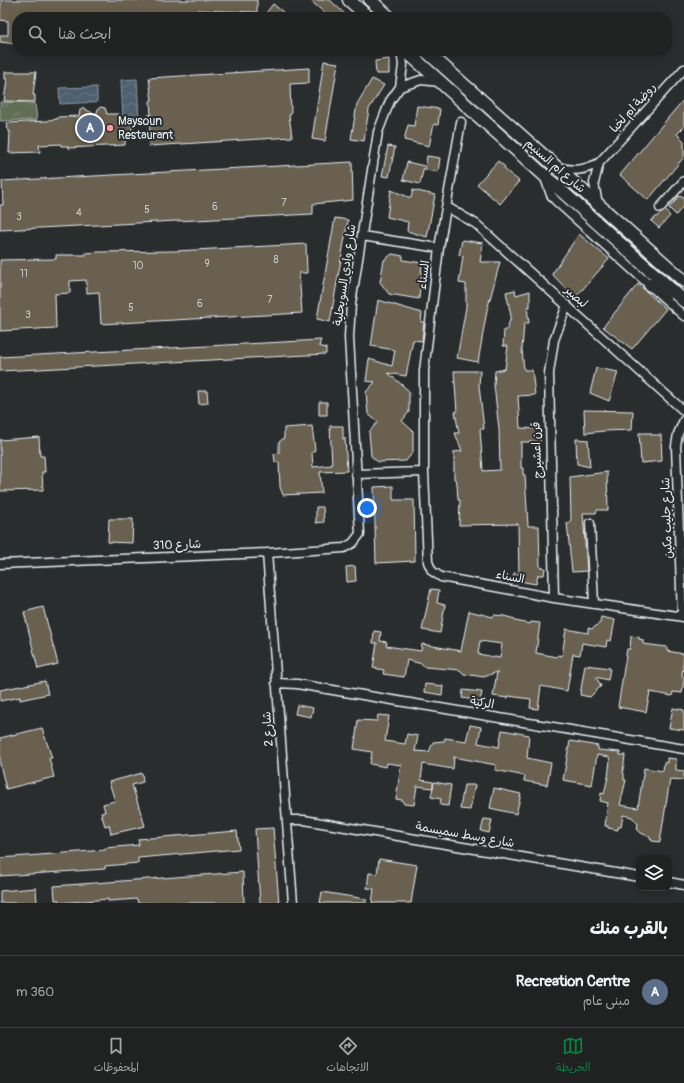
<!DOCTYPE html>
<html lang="ar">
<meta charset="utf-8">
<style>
:root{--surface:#202222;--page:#2d2f2f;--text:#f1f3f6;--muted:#a2a4a5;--line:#3d3f40;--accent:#0b8043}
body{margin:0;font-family:Pangolin,"Playpen Sans Arabic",sans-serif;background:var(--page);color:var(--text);direction:rtl}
.controls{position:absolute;right:12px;bottom:12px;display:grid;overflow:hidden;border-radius:8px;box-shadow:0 2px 10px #0003}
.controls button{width:36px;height:36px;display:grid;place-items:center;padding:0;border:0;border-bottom:1px solid var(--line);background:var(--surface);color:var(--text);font:20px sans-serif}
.you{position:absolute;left:367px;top:508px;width:14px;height:14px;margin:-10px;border:3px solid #fff;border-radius:50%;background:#1a73e8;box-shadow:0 0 0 6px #1a73e833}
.badge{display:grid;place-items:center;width:26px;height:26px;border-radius:50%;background:var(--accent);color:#fff;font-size:13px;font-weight:700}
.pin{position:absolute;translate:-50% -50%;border:2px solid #fff;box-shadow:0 1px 4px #0006}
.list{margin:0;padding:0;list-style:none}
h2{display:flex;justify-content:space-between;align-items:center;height:52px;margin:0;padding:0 16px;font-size:17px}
h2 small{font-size:13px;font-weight:400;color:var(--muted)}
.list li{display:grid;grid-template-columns:26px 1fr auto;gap:12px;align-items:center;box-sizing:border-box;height:72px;padding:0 16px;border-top:1px solid var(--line)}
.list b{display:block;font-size:15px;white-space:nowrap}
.list p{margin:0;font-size:13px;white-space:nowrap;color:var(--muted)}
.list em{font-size:13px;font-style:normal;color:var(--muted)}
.icon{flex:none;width:22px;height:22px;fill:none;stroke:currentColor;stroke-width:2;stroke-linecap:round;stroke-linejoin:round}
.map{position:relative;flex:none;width:684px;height:903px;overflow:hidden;direction:ltr}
.search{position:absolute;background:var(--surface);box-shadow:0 2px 10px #0003;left:12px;right:12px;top:12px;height:44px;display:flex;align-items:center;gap:10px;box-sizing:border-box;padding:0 14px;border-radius:16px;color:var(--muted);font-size:15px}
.sheet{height:124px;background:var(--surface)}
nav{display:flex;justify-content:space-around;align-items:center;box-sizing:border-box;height:56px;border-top:1px solid var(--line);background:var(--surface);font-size:11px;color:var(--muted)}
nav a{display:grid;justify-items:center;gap:2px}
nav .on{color:var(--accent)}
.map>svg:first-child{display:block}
</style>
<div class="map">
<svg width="684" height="903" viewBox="0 0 684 903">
<defs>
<pattern id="park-tufts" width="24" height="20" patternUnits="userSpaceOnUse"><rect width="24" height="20" fill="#616e56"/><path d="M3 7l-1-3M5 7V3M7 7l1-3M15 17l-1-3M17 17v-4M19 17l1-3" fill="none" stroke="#78836f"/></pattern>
<pattern id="water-waves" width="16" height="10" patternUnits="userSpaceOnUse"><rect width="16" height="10" fill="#4e6070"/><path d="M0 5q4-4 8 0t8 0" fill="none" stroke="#687785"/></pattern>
</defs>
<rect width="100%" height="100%" fill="#2a2d2e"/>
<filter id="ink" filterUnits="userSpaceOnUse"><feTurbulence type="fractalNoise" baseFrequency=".025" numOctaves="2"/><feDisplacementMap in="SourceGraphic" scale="8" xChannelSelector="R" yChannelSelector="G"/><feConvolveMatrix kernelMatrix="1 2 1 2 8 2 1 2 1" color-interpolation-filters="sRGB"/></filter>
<g filter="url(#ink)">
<path fill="url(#park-tufts)" stroke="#a4b0a7" d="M0 102 35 103 37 120 0 121Z"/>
<path fill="url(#water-waves)" stroke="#8c9aa6" d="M137 79 139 121 127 122V117L123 118 121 80Z
M97 87V102L60 104 59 88Z"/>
<path fill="#696050" stroke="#e8f1f8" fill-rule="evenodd" d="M1 0H257V12L197 10V17H17V44L0 42V35H8V21L0 20Z
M310 0H330L348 17H329Z
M273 4 283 12 279 17H263Z
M389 59V74H376L375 61Z
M324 61 338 63 325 141 312 139Z
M309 68V83L290 84 291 114 289 115 292 137 149 146 150 123H148V115H151L150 101 152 100 149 78Z
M5 72H36L33 95H35V102L4 101 7 79H5Z
M372 79 384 85 369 109 364 141 351 139 357 104Z
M684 99V127L677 134 684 141V157L648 200 620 175Z
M417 106 440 109 438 125 434 124 429 146 404 140 408 125 414 126Z
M101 107 105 108 107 114H119V120H125V123H132V138H125V145L68 148V146H61V144L39 145 40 152 9 153 10 131H8L7 123 48 121V120L58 119V117L79 116 80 110 83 108 96 115 98 109Z
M388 146 395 147 389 177 382 176Z
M427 156 440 158 438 172 425 170Z
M498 161 505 167 504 169 519 181 500 204 477 184Z
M352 162 353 200 313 204V214L0 230V205H3L2 181Z
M407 162 424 166 420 184 403 180Z
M391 190 411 198 413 190 435 195 427 237 407 231 408 222 387 217Z
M679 196 684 198V205L676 215 669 208Z
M665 210 670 216 659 228 651 221Z
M335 218 348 220 330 322 317 319Z
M579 234 609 259 575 298 552 274Z
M462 240 483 243 480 262H500L487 310 478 362 457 358 466 307V284L459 283 463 256 459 255Z
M306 244 307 273H299L302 313 101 324 99 292 87 293 86 280 70 281V293L55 294 56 328 0 331V260L56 259V255H86L85 253 99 252 176 251Z
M392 254 403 256V260L422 263 419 299 389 294 380 282 384 260Z
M638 284 666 309 632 349 603 327Z
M515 290 516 295 530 291V307H527L529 323H524L522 350 524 370H532L535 395 518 396 520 428 541 429 540 442H521V468H523V475H525L528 526H539L540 567 545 568 544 575H538L536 584 513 580 514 573 519 574 518 524 459 525 460 500H458L457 484 456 479H454V452L462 451 455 433H459L455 412H457L454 371H480L479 386 484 429H480L483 471 500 470 499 429 494 385 495 371 505 369 508 346H503L504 330H507L511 316 506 292Z
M378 300 422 313 421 322H424L422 341 413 340 406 376 388 373 409 391V412L402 421 413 431V452L406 461 378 462 371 456 369 432 378 422 368 414 366 392 375 382 366 381 369 359 392 366 395 350 371 346Z
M321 340 319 346 326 348V354L0 371V357Z
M596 368 618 372 609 401 590 393Z
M198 391H207L208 403 199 404Z
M319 402H327V415H319Z
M584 410 633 411 632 430 604 431 585 433Z
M312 426 315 450 312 453 313 467 332 465 330 426H343V439L345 438 347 471 320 472 322 493 283 495 280 487 279 462H275L274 454 279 453V442L284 438V428Z
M639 433H651V435H661L662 461 641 463Z
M39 437 40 456H44L45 472H42L43 490 0 491V440Z
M576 439 588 440 590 467 577 464Z
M607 472 608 510H597L596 513H583L587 571 572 572 567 523H570L571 518 570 477Z
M393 486V500H414L415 561 376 563 374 487Z
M316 507H323L324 522 316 523Z
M109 519H133L132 543 108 542Z
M355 566 356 581 347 582 346 567Z
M431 589 439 590 437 603 445 605 440 633 422 630Z
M43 607 58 664 38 669 24 612Z
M469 611 493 617 494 615 504 616 515 619V621L530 624 531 622 540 623 536 653 557 657 558 655 562 656 566 629 588 633V628L592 629 600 623 601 617 615 620 611 641 607 640 606 647 582 643 580 655 573 654 567 691 541 686 538 709 530 708 531 699 508 696V698L493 696 497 672 484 677 464 674 460 670 425 667 422 664 407 660 404 677 383 674 384 670 373 668 377 643H373L374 631 381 632 380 641 387 642 386 646 421 651 422 644 461 651ZM480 641 502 644 500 658 478 654Z
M631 636 639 637V639L643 640V644L667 647V651L684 654 682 677H684V680L682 693 673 692 672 696 650 692 646 712 618 707 627 649H630Z
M585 665 610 668 608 680 596 677 601 686 590 697 580 695Z
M45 681 48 694 20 700V697L0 701V690Z
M425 684 443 686 442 695 424 692Z
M463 690 482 692 480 701 462 698Z
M297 705 313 708 311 717 295 714Z
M673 708 684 710V730L669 728Z
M378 715 389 716 385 741 405 744 407 734 418 736 415 751 429 752 433 742 444 741 445 738 466 741 470 725 481 727 478 743 499 747 502 730 529 735 527 758 551 763 547 785 524 781 525 776 495 770 496 765 454 757 453 769 423 764 421 780 433 782V788L417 786 414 805 404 804 402 800 396 799 401 765 387 763 386 767 370 764 372 752 354 749 358 720 377 721Z
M42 728 52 758H49L54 777 6 789 0 764V738Z
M570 741 598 746V750L620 752V755H625L623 773H624V780H626L620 805 638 808 644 768 663 771 664 762 667 763V758L676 759V770L684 771V780L670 779 660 842 652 841 650 837 641 833 637 829 638 824 632 817 623 815 621 827H618V830L608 828V826H605L608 803 600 801 601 793 604 794 608 777 610 760 609 757 597 755 592 785 563 780Z
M142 773 143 782 132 785 145 826 111 834 109 825 105 826 101 813 105 812 103 804 115 801 109 782Z
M434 782 451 785 448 806 440 805 441 799 431 797Z
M464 785H475L470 810 460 809Z
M494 788 521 794 516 814 490 808Z
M484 819 492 820 489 833 481 831Z
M273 828 279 903H260L255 829Z
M237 831 239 849 138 858V863L105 866V869L0 876V858L105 850V848L139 845 138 839Z
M379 859 417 865 411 903H372L374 889 367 888 369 873 377 874Z
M243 872 244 903H138L137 899 108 901V899L59 903V900H55L54 886Z
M36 888 37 903H0V891Z
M322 892 366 899V903H320Z"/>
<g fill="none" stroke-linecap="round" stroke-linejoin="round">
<g stroke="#e8f1f8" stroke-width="11">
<path id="street" d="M400 87 421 80 440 82
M461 122 439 248 424 371V472L428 562 432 571 441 577 554 598 684 617
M558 167C573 172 585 170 599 163
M545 178 551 195 556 201 684 316
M598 204 594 183 599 163 684 69
M447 207 476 224 684 411
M660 208 684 181
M362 236 439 248
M356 474 424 472
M590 523 594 604
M267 553 293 903
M0 564 267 553 344 548 353 543 360 534 349 337 351 304 378 132 390 101 400 87 403 65 401 51
M554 598 549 373 554 340 567 305
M682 617 676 446 678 434 684 420
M276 683 297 684 684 749
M287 820H304L639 877
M669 882 684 885"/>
</g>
<g stroke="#e8f1f8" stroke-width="15">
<path id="secondary" d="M349 0 368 17
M370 0 389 17
M406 51 684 301
M426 51 684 281
M650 285 672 292"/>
</g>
<use href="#street" stroke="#2a2d2e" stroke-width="8"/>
<use href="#secondary" stroke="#2a2d2e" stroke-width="12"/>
</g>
</g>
<circle fill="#ff9aa2" stroke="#2a2d2e" stroke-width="1.5" cx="110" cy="128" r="4"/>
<g text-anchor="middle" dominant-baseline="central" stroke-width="4" stroke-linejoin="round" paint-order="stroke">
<g font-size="10" fill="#c8cdce">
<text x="284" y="203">7</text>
<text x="215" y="207">6</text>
<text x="147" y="210">5</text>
<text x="79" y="213">4</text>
<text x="19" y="217">3</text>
<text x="276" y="260">8</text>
<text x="207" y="264">9</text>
<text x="138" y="266">10</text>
<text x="24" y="274">11</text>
<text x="270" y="300">7</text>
<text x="200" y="304">6</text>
<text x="131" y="308">5</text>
<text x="28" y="315">3</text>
</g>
<g font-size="12" fill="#e8f1f8" stroke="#2a2d2e">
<text transform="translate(633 108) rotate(-48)">روضة ام لخبا</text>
<text transform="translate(555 166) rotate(41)">شارع ام السنيم</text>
<text transform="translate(345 275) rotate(-82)">شارع وادي السويحلية</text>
<text transform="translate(424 275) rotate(-83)">السناء</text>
<text transform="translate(576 297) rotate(42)">لبصير</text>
<text transform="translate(537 450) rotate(-92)">قرن اعشيرج</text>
<text transform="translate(667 518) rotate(-92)">شارع جليب مكين</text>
<text transform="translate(177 545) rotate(-2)">شارع 310</text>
<text transform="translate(510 577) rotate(11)">السناء</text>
<text transform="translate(482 703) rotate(10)">الركيّة</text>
<text transform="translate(268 729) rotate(-94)">شارع 2</text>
<text transform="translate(465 835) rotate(10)">شارع وسط سميسمة</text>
</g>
<g font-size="12" fill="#e8f1f8" stroke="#2a2d2e" text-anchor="start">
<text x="118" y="121">Maysoun<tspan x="118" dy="14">Restaurant</tspan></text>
</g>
</g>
</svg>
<div class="controls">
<button><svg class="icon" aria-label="layers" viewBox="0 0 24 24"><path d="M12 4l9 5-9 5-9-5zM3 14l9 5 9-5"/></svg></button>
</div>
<div class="you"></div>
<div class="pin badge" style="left:90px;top:128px;background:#5c6f8a">A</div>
<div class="search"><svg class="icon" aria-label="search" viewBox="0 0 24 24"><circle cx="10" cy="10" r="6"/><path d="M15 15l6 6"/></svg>ابحث هنا</div>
</div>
<section class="sheet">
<h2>بالقرب منك<small></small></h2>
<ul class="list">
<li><span class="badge" style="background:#5c6f8a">A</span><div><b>Recreation Centre</b><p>مبنى عام</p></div><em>360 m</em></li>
</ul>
</section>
<nav>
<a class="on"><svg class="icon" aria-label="map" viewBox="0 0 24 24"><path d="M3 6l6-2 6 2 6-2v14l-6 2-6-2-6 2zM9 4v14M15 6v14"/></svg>الخريطة</a>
<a><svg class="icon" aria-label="directions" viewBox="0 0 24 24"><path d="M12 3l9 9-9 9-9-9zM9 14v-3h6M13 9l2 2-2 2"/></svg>الاتجاهات</a>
<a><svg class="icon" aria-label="saved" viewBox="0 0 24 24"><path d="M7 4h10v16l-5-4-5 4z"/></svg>المحفوظات</a>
</nav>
